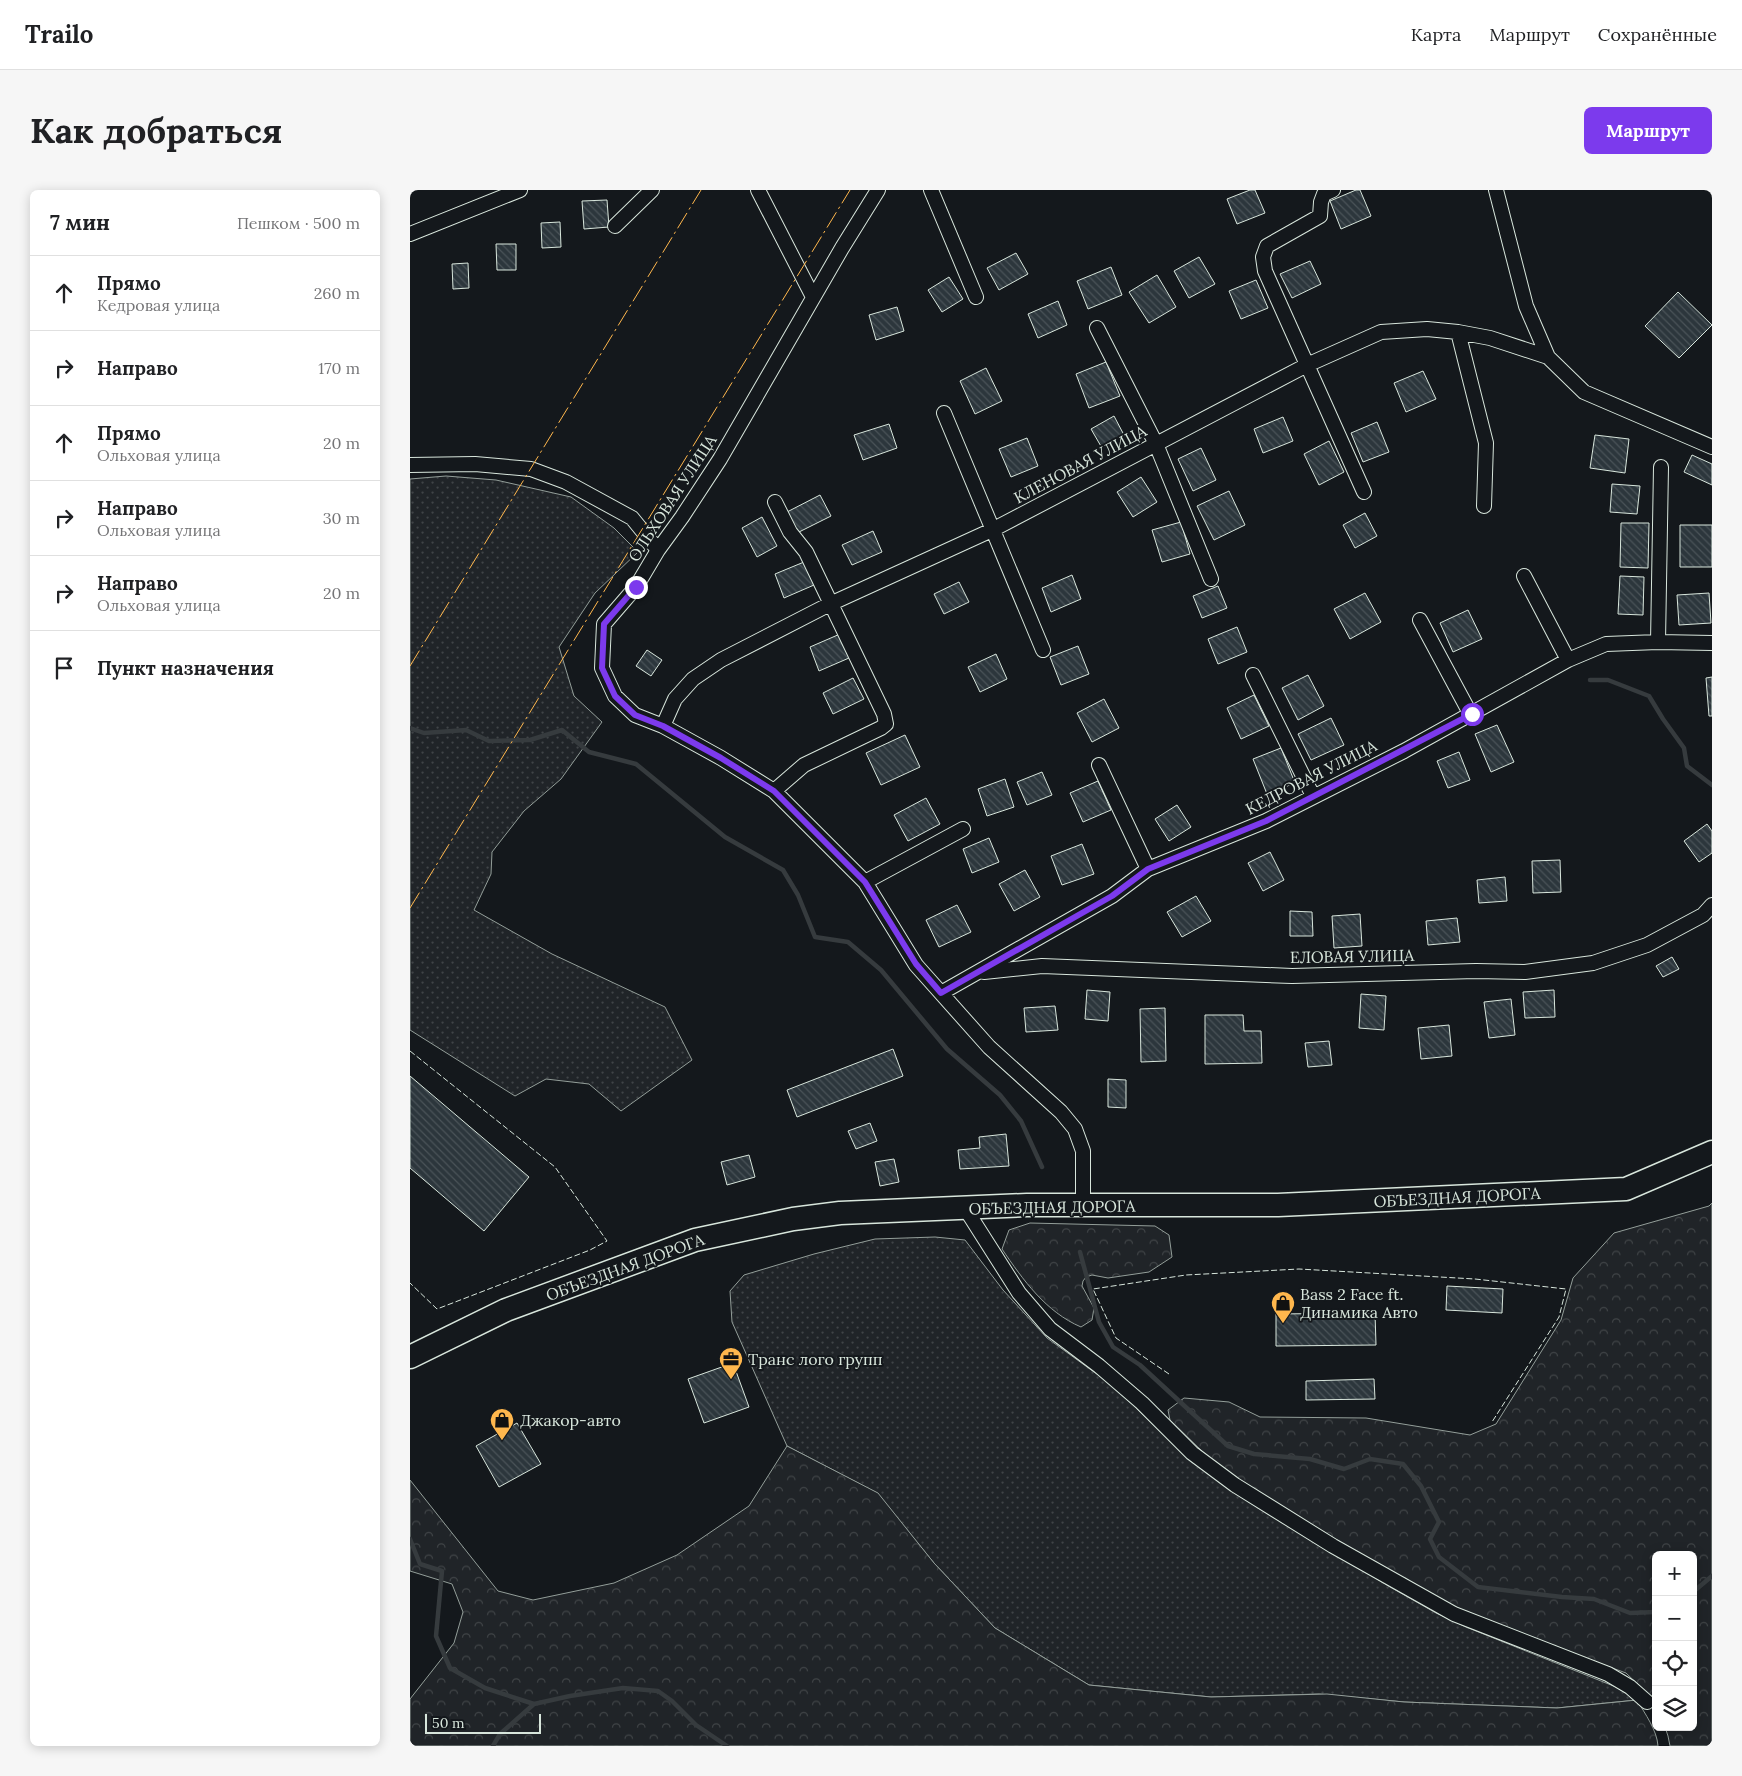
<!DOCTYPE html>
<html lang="ru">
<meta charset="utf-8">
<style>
:root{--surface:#fff;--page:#f6f6f6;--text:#202124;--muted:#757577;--line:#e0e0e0;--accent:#7c3aed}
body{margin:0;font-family:Lora,serif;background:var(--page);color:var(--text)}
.controls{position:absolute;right:15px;bottom:15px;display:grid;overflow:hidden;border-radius:8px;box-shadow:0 2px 12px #0003}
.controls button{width:45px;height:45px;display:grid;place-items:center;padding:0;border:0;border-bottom:1px solid var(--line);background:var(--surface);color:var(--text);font:25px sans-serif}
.scale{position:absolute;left:15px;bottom:12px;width:116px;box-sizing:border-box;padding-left:5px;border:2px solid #d8e6dc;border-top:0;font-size:14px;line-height:18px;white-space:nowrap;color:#d8e6dc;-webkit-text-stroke:4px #14181c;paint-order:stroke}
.stop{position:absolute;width:15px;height:15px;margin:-11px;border:4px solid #7c3aed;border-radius:50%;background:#fff}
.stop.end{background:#7c3aed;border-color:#fff;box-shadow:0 1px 5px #0008}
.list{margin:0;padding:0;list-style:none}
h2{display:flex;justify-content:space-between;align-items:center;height:65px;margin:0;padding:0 20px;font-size:21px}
h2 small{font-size:16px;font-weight:400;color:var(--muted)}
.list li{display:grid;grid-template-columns:32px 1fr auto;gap:15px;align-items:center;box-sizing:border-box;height:75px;padding:0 20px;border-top:1px solid var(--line)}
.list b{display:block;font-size:19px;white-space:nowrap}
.list p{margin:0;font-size:16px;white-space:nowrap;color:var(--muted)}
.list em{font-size:16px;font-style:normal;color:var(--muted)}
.icon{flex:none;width:28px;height:28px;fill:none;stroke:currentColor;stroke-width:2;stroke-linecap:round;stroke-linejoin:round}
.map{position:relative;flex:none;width:1302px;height:1556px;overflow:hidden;border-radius:8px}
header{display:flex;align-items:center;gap:30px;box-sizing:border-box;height:70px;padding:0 25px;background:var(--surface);border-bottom:1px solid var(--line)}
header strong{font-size:24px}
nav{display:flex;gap:28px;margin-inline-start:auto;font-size:18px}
.intro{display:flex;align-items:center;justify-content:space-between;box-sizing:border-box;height:120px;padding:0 30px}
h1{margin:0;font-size:35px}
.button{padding:12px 22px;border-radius:8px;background:var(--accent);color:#fff;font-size:18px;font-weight:700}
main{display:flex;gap:30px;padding:0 30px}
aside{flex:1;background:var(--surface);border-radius:8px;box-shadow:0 2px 12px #0003}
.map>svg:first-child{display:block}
</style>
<header>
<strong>Trailo</strong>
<nav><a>Карта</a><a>Маршрут</a><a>Сохранённые</a></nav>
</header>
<div class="intro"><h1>Как добраться</h1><a class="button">Маршрут</a></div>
<main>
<aside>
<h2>7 мин<small>Пешком · 500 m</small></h2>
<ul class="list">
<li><svg class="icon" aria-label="ahead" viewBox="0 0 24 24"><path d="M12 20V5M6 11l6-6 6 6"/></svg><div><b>Прямо</b><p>Кедровая улица</p></div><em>260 m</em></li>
<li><svg class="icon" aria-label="right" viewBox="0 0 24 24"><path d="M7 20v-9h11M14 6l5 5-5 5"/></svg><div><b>Направо</b></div><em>170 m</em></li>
<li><svg class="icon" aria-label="ahead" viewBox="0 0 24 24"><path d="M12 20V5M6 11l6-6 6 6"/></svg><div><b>Прямо</b><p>Ольховая улица</p></div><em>20 m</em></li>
<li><svg class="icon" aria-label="right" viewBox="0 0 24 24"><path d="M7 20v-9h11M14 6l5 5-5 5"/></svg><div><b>Направо</b><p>Ольховая улица</p></div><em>30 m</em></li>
<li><svg class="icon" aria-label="right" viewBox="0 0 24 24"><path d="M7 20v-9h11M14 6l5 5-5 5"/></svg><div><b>Направо</b><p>Ольховая улица</p></div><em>20 m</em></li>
<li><svg class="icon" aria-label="arrive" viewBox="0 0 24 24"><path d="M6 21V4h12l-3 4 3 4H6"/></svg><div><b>Пункт назначения</b></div></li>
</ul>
</aside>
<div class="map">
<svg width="1302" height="1556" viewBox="0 0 1302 1556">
<defs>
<pattern id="grass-dots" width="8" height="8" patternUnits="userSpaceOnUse" patternTransform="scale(1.25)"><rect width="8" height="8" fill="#202428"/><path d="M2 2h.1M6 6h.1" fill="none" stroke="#404447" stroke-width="1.8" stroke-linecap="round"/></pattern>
<pattern id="forest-crowns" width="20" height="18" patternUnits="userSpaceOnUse" patternTransform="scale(1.25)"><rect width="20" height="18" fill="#202428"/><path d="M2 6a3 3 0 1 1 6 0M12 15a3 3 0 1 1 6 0" fill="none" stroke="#404447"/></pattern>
<pattern id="building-back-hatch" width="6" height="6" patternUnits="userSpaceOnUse" patternTransform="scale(1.25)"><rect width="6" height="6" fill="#2c363c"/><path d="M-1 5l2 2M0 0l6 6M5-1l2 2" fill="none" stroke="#4a5358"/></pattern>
</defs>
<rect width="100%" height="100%" fill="#14181c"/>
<path fill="url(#grass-dots)" stroke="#939e99" d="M36 286 86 290 161 307 204 338 228 362 185 403 149 457 164 506 192 532 151 589 114 621 82 662 81 684 64 720 142 764 255 817 282 870 211 921 179 894 136 889 105 906 0 840V289Z
M525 1047 555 1050 593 1100 637 1148 702 1195 778 1268 855 1320 980 1397 1026 1423 1056 1437 1206 1497 1227 1510 1147 1518 994 1512 909 1504 801 1507 679 1495 585 1438 524 1373 467 1303 377 1256 322 1132 320 1101 334 1085 404 1064 465 1049Z"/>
<path fill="url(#forest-crowns)" stroke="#939e99" d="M1302 1013V1556H1260L1258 1546 1255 1537H1283V1365H1246V1516L1242 1508 1216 1483 1053 1423 941 1360 838 1297 796 1265 760 1230 758 1220 774 1208 819 1212 850 1227 956 1228 1060 1245 1086 1234 1151 1130 1163 1088 1204 1043 1299 1016Z
M620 1033 745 1036 759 1045 762 1067 739 1082 698 1088 682 1085 676 1087 673 1091 672 1096 684 1118 682 1130 671 1137C636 1122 613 1090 592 1059L599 1040Z
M377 1256 468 1303 524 1373 585 1438 679 1495 801 1507 917 1504 994 1512 1147 1518 1227 1510C1235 1524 1247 1540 1248 1556H0V1509L44 1453 53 1422 42 1394 0 1381V1290L88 1401 123 1410 204 1393 267 1365 339 1316Z"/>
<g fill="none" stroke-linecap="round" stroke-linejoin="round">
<path stroke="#363b3e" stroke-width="4.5" d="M1180 490H1198L1239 506 1253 529 1274 558 1277 576 1302 595
M0 538 14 543 56 540 79 551 120 550 152 540 179 562 226 574 315 647 373 680 388 705 405 747 438 752 471 780 537 859 590 905 611 931 632 977
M670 1062 689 1132 703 1157 730 1175 818 1256 844 1264 900 1269 934 1279 960 1269 993 1274 1011 1296 1029 1332 1020 1349 1029 1367 1068 1397 1152 1407 1184 1409 1220 1423 1246 1422
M0 1349 10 1374 32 1381 26 1446 40 1478 75 1498 124 1514
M1283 1402 1302 1386
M83 1556 90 1544 124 1514 160 1506 213 1498 248 1501 262 1511 286 1535 317 1556"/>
</g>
<path fill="url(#building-back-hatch)" stroke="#d8e6dc" d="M840 0H845L855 23 827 34 817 9Z
M946 0H950L961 26 931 39 920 11Z
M197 10 199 37 174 39 172 11Z
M150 32 151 57 132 58 131 33Z
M86 54H106V80H87Z
M606 63 618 84 589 100 577 78Z
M789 67 805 94 779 108 764 81Z
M900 71 911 94 882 108 870 84Z
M58 73 59 98 43 99 42 74Z
M701 77 712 105 678 119 667 91Z
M747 85 766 117 739 133 719 102Z
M539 87 553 109 532 122 518 100Z
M846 90 858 118 831 129 819 101Z
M1268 102 1302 135 1269 168 1235 136Z
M648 111 657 135 628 148 618 124Z
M487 117 494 141 466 150 459 125Z
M696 172 710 206 679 218 666 184Z
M576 178 592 211 565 224 550 191Z
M1013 181 1026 209 996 222 984 193Z
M704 226 714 245 692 258 681 239Z
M873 227 883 251 853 263 844 239Z
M967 232 979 262 953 272 941 243Z
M479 234 487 258 453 270 444 245Z
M1185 245 1219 249 1215 283 1180 278Z
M617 248 628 276 601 287 589 259Z
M919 251 934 282 909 295 894 264Z
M791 258 806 290 783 301 768 269Z
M1282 265 1302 274V295L1274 282Z
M731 287 747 312 723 327 707 302Z
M1202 294 1230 296 1227 324 1200 322Z
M819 301 835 335 804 350 787 316Z
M410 305 421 326 387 343 377 322Z
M955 323 967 346 945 358 933 335Z
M352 327 367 356 347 367 332 338Z
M771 332 780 364 752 372 742 340Z
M1211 333H1239L1238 378 1210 377Z
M1270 335H1302V377H1270Z
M463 341 472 362 442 375 432 355Z
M394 372 404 395 374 408 365 384Z
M662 385 671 409 641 422 632 398Z
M1210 386 1234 387 1233 425 1208 424Z
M549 392 559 412 534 424 524 404Z
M808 396 817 418 792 428 783 406Z
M955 403 971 432 940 449 924 419Z
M1299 403 1301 433 1269 435 1267 405Z
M1058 420 1072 449 1043 462 1030 433Z
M827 437 837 462 808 474 798 449Z
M430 444 439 468 409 481 400 457Z
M668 456 679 484 651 495 640 467Z
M237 460 252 470 241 486 226 476Z
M586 464 597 489 570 502 558 477Z
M898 485 914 516 888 530 872 498Z
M1302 487V526H1299L1296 488Z
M443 488 454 509 423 524 413 503Z
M844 505 859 536 831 549 817 518Z
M694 509 709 538 682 552 667 523Z
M921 528 934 555 901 570 888 544Z
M1087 535 1104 572 1081 582 1065 544Z
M495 545 510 577 471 595 456 563Z
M871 558 885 593 857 604 843 569Z
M1049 562 1060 590 1038 598 1027 571Z
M632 582 642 605 617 615 607 592Z
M595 589 604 617 577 626 568 599Z
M688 591 701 620 673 632 660 603Z
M516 608 530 634 498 651 484 625Z
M767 615 781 637 759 651 745 629Z
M1297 634 1302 641V663L1289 672 1274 651Z
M579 648 589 672 562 683 553 659Z
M672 654 684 684 652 695 641 666Z
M860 662 874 690 853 701 838 673Z
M1150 670 1151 702 1123 703 1122 671Z
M615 680 630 707 604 721 589 694Z
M1095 687 1097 711 1069 713 1067 690Z
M786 706 801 731 772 747 757 722Z
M547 715 561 742 529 757 516 730Z
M880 721 902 722 903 746H880Z
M950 724 952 756 924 758 922 726Z
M1047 728 1050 752 1018 755 1016 731Z
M1262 767 1269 779 1253 787 1246 776Z
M677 800 700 802 698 831 675 829Z
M1144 800 1145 827 1115 828 1113 802Z
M951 804 976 806 974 840 949 838Z
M1101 809 1105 845 1079 848 1074 812Z
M645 816 648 840 616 842 614 818Z
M755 818 756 871 731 872 730 819Z
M795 825H833L834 841H851L852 873 795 874Z
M1039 835 1042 866 1011 869 1008 838Z
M919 851 922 875 898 877 895 853Z
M483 859 493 886 387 927 377 900Z
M0 886 119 987 74 1041 0 978Z
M698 889 716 890V918L698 917Z
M460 933 467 951 446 959 438 941Z
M596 944 599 976 550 979 548 960 570 958 569 947Z
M339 965 345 987 317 995 311 972Z
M484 969 489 992 470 996 465 972Z
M1037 1096 1093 1099 1092 1123 1036 1120Z
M965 1123 966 1155 866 1156V1124Z
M323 1173 339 1217 294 1233 278 1189Z
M964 1189 965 1209 896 1210V1191Z
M107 1233 131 1274 89 1297 66 1256Z"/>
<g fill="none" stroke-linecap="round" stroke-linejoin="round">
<g stroke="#d8e6dc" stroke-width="16">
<path id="street" d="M348 0 403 107
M468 0 432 58 310 269 272 327 248 360 226 397 194 434 192 478 205 506 225 525 253 536 311 568 364 601 455 692 506 775 579 857 651 922 665 939 673 961V1015
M521 0 566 107
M923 0 914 4 911 12 910 26 857 56 853 67 855 81 954 302
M1086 0 1116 116 1138 167 1174 202 1302 257
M205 36 242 0
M0 44 110 0
M687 138 746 254 801 389
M1048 142 1076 253 1074 316
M534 223 633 460
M0 275 65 274 121 279 156 292 222 328 248 360
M1114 386 1158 470
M1010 430 1061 525
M1248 452 1251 277
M843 485 903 606
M253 536 265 509 283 489 311 470 420 414 582 340 897 175 971 142 1017 139 1048 142 1080 148 1138 167
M689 575 738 679
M364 601 394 575 471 538 476 534 474 524 396 362 380 342 365 312
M455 692 553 639
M574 782 632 776 882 786 1066 781 1115 782 1183 773 1237 755 1293 725 1302 715
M531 803 702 706 738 679 856 631 994 561 1158 470 1196 454 1248 452 1302 453
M555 1018 609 1103 640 1139 689 1176 732 1213 782 1263 825 1295 923 1356 1044 1424 1198 1484 1220 1497 1237 1512"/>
</g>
<g stroke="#d8e6dc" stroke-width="25">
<path id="primary" d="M0 1167 96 1120 285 1050 383 1029 430 1023 617 1015H868L1216 999 1302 962"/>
</g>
<use href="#street" stroke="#14181c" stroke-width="14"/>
<use href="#primary" stroke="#14181c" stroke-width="22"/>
<path stroke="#d8e6dc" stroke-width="1" stroke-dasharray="6 2.5" stroke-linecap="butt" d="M0 861 145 977 197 1051 180 1060 27 1119 0 1093
M759 1184 706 1148 683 1099 776 1085 889 1079 1065 1089 1156 1099 1149 1127 1082 1232"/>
<path stroke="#ffb74d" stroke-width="1" stroke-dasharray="18 4 2.5 4" stroke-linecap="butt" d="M0 476 291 0
M0 718 440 0"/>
</g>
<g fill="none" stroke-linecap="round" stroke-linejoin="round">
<path stroke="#7c3aed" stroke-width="6" d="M226 397 194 434 192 478 205 506 225 525 253 536 311 568 364 601 455 692 506 774 531 803 702 706 738 679 856 631 1062 524"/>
</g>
<defs>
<g id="shop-pin" transform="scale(1.25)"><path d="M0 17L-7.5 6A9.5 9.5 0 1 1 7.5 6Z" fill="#ffb74d" stroke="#14181c"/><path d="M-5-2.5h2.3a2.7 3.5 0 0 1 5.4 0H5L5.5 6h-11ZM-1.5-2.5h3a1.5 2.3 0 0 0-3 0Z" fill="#111"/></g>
<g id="office-pin" transform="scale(1.25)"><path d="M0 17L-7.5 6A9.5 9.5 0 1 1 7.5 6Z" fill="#ffb74d" stroke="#14181c"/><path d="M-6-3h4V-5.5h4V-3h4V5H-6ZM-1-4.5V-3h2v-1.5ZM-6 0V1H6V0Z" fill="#111"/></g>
</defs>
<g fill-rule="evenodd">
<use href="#shop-pin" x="873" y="1113"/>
<use href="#office-pin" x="321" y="1169"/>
<use href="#shop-pin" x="92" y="1230"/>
</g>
<g text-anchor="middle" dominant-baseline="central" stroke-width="4" stroke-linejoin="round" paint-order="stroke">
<g font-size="16" fill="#d8e6dc" stroke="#14181c">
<text transform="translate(670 274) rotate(-28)">КЛЕНОВАЯ УЛИЦА</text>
<text transform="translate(262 308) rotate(-57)">ОЛЬХОВАЯ УЛИЦА</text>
<text transform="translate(901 587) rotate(-27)">КЕДРОВАЯ УЛИЦА</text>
<text transform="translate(942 766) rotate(-1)">ЕЛОВАЯ УЛИЦА</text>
<text transform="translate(1047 1007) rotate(-3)">ОБЪЕЗДНАЯ ДОРОГА</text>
<text transform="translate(642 1017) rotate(-1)">ОБЪЕЗДНАЯ ДОРОГА</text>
<text transform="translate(215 1077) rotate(-20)">ОБЪЕЗДНАЯ ДОРОГА</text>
</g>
<g font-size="16" fill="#d8e6dc" stroke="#14181c" text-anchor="start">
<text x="890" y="1104">Bass 2 Face ft.<tspan x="890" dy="18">Динамика Авто</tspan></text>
<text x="338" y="1169">Транс лого групп</text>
<text x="110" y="1230">Джакор-авто</text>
</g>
</g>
</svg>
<div class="controls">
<button>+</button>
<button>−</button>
<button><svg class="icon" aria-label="locate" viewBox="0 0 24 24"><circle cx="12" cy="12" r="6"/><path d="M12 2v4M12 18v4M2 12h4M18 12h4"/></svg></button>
<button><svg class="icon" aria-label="layers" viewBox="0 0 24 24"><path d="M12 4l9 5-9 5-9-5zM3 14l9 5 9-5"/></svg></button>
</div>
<div class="scale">50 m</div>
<div class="stop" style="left:1062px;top:524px"></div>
<div class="stop end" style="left:226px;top:397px"></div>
</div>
</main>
